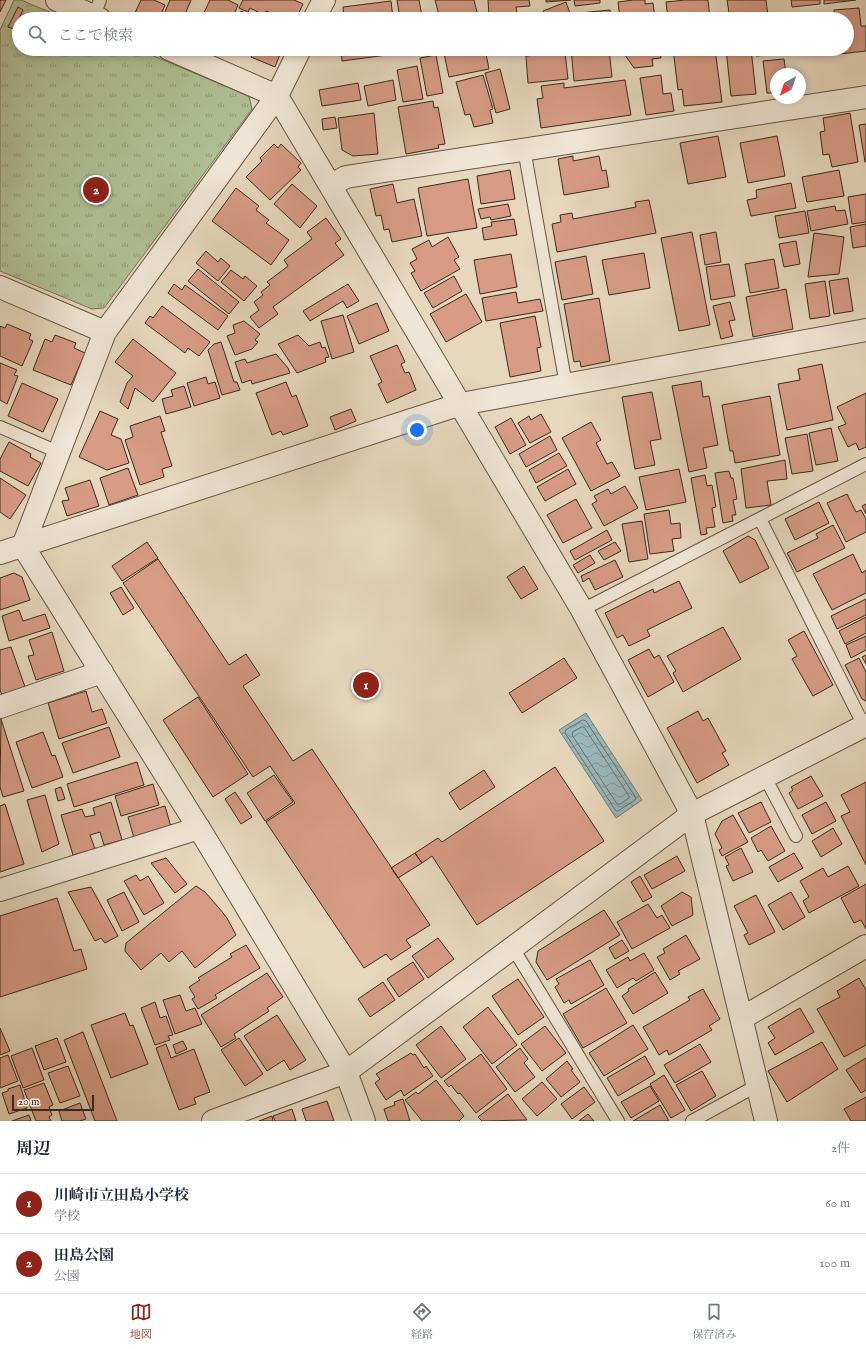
<!DOCTYPE html>
<html lang="ja">
<meta charset="utf-8">
<style>
:root{--surface:#fff;--page:#f6f6f7;--text:#1f2937;--muted:#747a83;--line:#e0e1e3;--accent:#8f2418}
body{margin:0;font-family:"IM FELL English","Noto Serif JP",serif;background:var(--page);color:var(--text)}
.compass{position:absolute;left:770px;top:68px;width:36px;height:36px;border-radius:50%;background:var(--surface);box-shadow:0 2px 6px #0003;rotate:220deg}
.scale{position:absolute;left:12px;bottom:10px;width:82px;box-sizing:border-box;padding-left:4px;border:2px solid #3a2b1c;border-top:0;font-size:11px;line-height:14px;white-space:nowrap;color:#3a2b1c;-webkit-text-stroke:3px #efe5d4;paint-order:stroke}
.you{position:absolute;left:417px;top:430px;width:14px;height:14px;margin:-10px;border:3px solid #fff;border-radius:50%;background:#1a73e8;box-shadow:0 0 0 6px #1a73e833}
.badge{display:grid;place-items:center;width:26px;height:26px;border-radius:50%;background:var(--accent);color:#fff;font-size:13px;font-weight:700}
.pin{position:absolute;translate:-50% -50%;border:2px solid #fff;box-shadow:0 1px 4px #0006}
.list{margin:0;padding:0;list-style:none}
h2{display:flex;justify-content:space-between;align-items:center;height:52px;margin:0;padding:0 16px;font-size:17px}
h2 small{font-size:13px;font-weight:400;color:var(--muted)}
.list li{display:grid;grid-template-columns:26px 1fr auto;gap:12px;align-items:center;box-sizing:border-box;height:60px;padding:0 16px;border-top:1px solid var(--line)}
.list b{display:block;font-size:15px;white-space:nowrap}
.list p{margin:0;font-size:13px;white-space:nowrap;color:var(--muted)}
.list em{font-size:13px;font-style:normal;color:var(--muted)}
.icon{flex:none;width:22px;height:22px;fill:none;stroke:currentColor;stroke-width:2;stroke-linecap:round;stroke-linejoin:round}
.map{position:relative;flex:none;width:866px;height:1121px;overflow:hidden}
.search{position:absolute;background:var(--surface);box-shadow:0 2px 6px #0003;left:12px;right:12px;top:12px;height:44px;display:flex;align-items:center;gap:10px;box-sizing:border-box;padding:0 14px;border-radius:22px;color:var(--muted);font-size:15px}
.sheet{height:172px;background:var(--surface)}
nav{display:flex;justify-content:space-around;align-items:center;box-sizing:border-box;height:56px;border-top:1px solid var(--line);background:var(--surface);font-size:11px;color:var(--muted)}
nav a{display:grid;justify-items:center;gap:2px}
nav .on{color:var(--accent)}
.map>svg:first-child{display:block}
</style>
<div class="map">
<svg width="866" height="1121" viewBox="0 0 866 1121">
<defs>
<pattern id="park-tufts" width="24" height="20" patternUnits="userSpaceOnUse"><rect width="24" height="20" fill="#b0bf95"/><path d="M3 7l-1-3M5 7V3M7 7l1-3M15 17l-1-3M17 17v-4M19 17l1-3" fill="none" stroke="#909b79"/></pattern>
<pattern id="water-waves" width="16" height="10" patternUnits="userSpaceOnUse"><rect width="16" height="10" fill="#9ab7bb"/><path d="M0 5q4-4 8 0t8 0" fill="none" stroke="#7f9597"/></pattern>
</defs>
<rect width="100%" height="100%" fill="#e6d7bd"/>
<filter id="stains"><feTurbulence type="fractalNoise" baseFrequency=".005" numOctaves="4"/><feColorMatrix values="0 0 0 0 .2 0 0 0 0 .09 0 0 0 0 .02 0 0 0 .5 -.17"/></filter>
<radialGradient id="worn" r=".72"><stop offset=".6" stop-color="#630" stop-opacity="0"/><stop offset="1" stop-color="#630" stop-opacity=".3"/></radialGradient>
<path fill="url(#park-tufts)" stroke="#757558" d="M14 0H21L66 19H19V49H137L249 96 252 109 104 308 92 309 0 271V30Z"/>
<path fill="url(#water-waves)" stroke="#747f7b" d="M586 713 642 800 616 818 559 730Z"/>
<g fill="none" stroke-linecap="round" stroke-linejoin="round">
<path stroke="#6a716c" stroke-width="1" d="M583 720 586 721 636 798 635 800 618 811H616L565 733 566 730Z
M582 727H584L629 796V798L620 804H617L572 735 573 732Z"/>
</g>
<path fill="#d79b86" stroke="#3a2b1c" d="M0 0H6L0 12Z
M141 0H154L165 5 159 19H150L135 13Z
M170 0H191L183 19H162Z
M210 0H228L238 5 232 19H201Z
M243 0H294L303 4 296 19H284L266 11 264 15 250 8 248 12 239 8Z
M397 0H419L422 16 400 19Z
M435 0H474L478 16 467 19H440Z
M488 0H529L530 6 516 7 517 13 489 15Z
M546 0H571L546 2Z
M574 0H600V3L575 6Z
M633 0H645V4L653 3 655 18 620 19 618 2Z
M685 0H708L710 19H668L666 2Z
M727 0H766L768 16 730 19Z
M791 0H820V4L792 7Z
M824 0H856L824 4Z
M391 1 393 19H344L343 7Z
M566 2 572 19H547L543 11Z
M18 7 23 10 14 29 8 27Z
M859 8 861 26H866V51L839 54 838 49H847V19H835L834 10Z
M610 10 611 19H579V13Z
M241 11 258 19H238Z
M526 13 529 19H513Z
M254 49H282L275 67 251 57Z
M341 49H402V53L342 61Z
M443 49H485L489 69 449 77Z
M507 49H521L509 55Z
M571 49H609L612 77 574 81Z
M625 49H660L661 58 652 59 653 66 634 68 625 55Z
M673 49H715L722 102 684 106 682 89 678 90Z
M726 49H751L756 94 731 96Z
M755 49H785L786 54 756 56Z
M565 52 568 79 528 83 526 56Z
M436 55 443 93 427 96 420 58Z
M784 59 786 74H776V93H767L763 61Z
M417 66 423 99 403 102 397 70Z
M500 69 510 109 496 113 485 73Z
M483 75 493 109 490 110 493 123 474 127 470 114 465 115 456 82Z
M661 75 663 94 671 93 674 111 646 115 640 78Z
M393 80 396 100 368 106 364 86Z
M625 80 631 115 541 128 537 99 543 98 541 86 564 83V88Z
M358 83 361 100 322 106 319 90Z
M433 101 434 108 438 107 445 144 438 145 439 148 406 154 398 107Z
M374 113 378 154 353 156 342 150 338 118Z
M850 113 858 162 832 167 829 154 823 155 820 132 825 131 823 118Z
M335 117 337 128 323 130 322 119Z
M866 124V162H865L859 125Z
M718 136 726 177 688 184 680 143Z
M777 136 785 176 748 183 740 143Z
M274 144 278 148 281 144 301 163 298 167 301 170 270 200 246 177 262 161 260 158Z
M573 156V161L599 156 602 171 606 170 609 187 564 195 558 159Z
M510 170 515 199 481 204 477 176Z
M839 170 844 196 807 202 802 177Z
M468 179 477 228 427 236 418 188Z
M791 183 796 208 751 216 747 200 757 198 756 190Z
M292 184 317 206 300 228 274 204Z
M393 184 397 203 414 199 422 236 392 242 389 229 384 230 381 215 376 216 370 189Z
M236 188 259 206 256 210 269 220 266 223 289 240 271 265 212 221Z
M866 194V222L852 224 848 197Z
M649 200 656 233 557 252 552 224 561 222 560 215 572 213 573 219 636 207 635 202Z
M508 204 511 216 491 220 490 217 481 219 478 209Z
M835 206 836 211 845 210 848 224 811 231 807 211Z
M805 211 809 233 779 238 775 216Z
M326 218 341 239 335 243 344 255 273 307 278 314 259 328 250 317 259 310 254 302 263 295 261 292 270 285 267 282 288 266 284 260 312 239 307 232Z
M514 219 517 235 484 240 482 228 492 226 491 222Z
M866 224V246L853 248 850 227Z
M692 232 710 325 679 331 661 238Z
M716 232 721 262 705 265 700 235Z
M814 233 844 237 839 274 808 277Z
M448 237 459 257 454 260 460 269 421 291 411 273 415 271 410 263 417 259 412 249 429 240 432 247Z
M796 241 800 264 784 267 779 244Z
M206 251 218 262 221 258 230 266 218 281 196 263Z
M644 253 650 288 609 295 602 260Z
M511 254 517 287 480 294 474 260Z
M586 256 593 294 562 300 555 262Z
M774 259 779 288 750 293 745 264Z
M729 264 735 296 711 300 706 267Z
M198 269 239 302 229 314 188 281Z
M231 270 243 279 245 276 257 286 244 301 221 282Z
M454 276 462 291 433 308 424 293Z
M848 278 853 311 834 314 829 281Z
M825 281 830 316 810 319 805 284Z
M174 284 182 290 185 285 228 316 218 330 168 293Z
M348 284 359 301 347 308 343 301 310 321 303 311Z
M786 289 793 329 753 337 746 297Z
M516 292 518 303 540 299 543 311 486 321 482 298Z
M466 294 482 322 446 342 430 314Z
M599 298 610 361 581 367 580 361 574 362 564 304Z
M730 302 735 320 729 321 733 336 721 339 713 306Z
M377 303 389 331 359 344 347 316Z
M162 306 210 342 199 356 188 348 185 353 145 323 150 316 153 318Z
M343 315 354 352 332 359 321 321Z
M535 316 541 347 537 348 541 371 510 377 500 323Z
M244 321 260 334 255 340 258 342 252 349 235 355 227 336 235 333 233 325Z
M7 324 31 334 29 339 33 341 22 366 0 356V326L5 328Z
M55 335 76 343 74 348 85 353 71 385 33 370 45 339 52 342Z
M298 335 309 346 320 342 322 348 325 347 329 357 325 358 326 362 297 373 278 344Z
M133 339 176 373 153 402 135 388 128 409 120 402 127 383 133 376 115 362Z
M221 342 234 382H237L240 390 222 395 208 350 214 344Z
M397 345 405 362 401 364 405 373 409 372 416 390 387 403 378 384 382 382 370 356Z
M276 354 288 368 290 373 252 384 251 380 242 383 235 362 245 359 247 363Z
M0 363 17 370 14 375 18 376 7 404 0 400Z
M822 364 833 420 787 430 778 384 800 380 798 369Z
M206 377 208 384 215 382 220 398 194 406 187 383Z
M701 381 703 397 709 396 718 445 703 448 707 468 689 472 672 386Z
M286 382 292 397 296 395 308 426 283 435 281 431 272 435 256 393Z
M22 383 58 399 43 432 8 416Z
M184 386 191 407 166 414 162 399 173 396 171 390Z
M652 392 661 439 650 441 655 465 635 469 622 397Z
M866 393V447L859 450 856 443 848 447 838 427 846 424 837 407Z
M770 396 780 455 735 463 733 451H730L722 405Z
M351 409 356 421 335 430 330 417Z
M100 411 118 419 111 435 121 439 129 463 107 470 79 457Z
M541 414 551 432 530 443 518 423 529 416 531 420Z
M160 416 165 431 161 432 172 466 162 469 164 477 140 485 125 440 133 437 130 426Z
M511 418 526 445 510 454 495 427Z
M591 422 601 440 596 443 607 464 612 462 620 476 591 491 562 438Z
M831 428 838 461 816 465 809 433Z
M807 434 813 471 792 474 785 438Z
M550 436 557 450 526 467 519 454Z
M9 442 31 454 30 457 41 463 28 486 0 471V459Z
M559 453 567 466 536 483 529 470Z
M785 460 787 479 767 481 771 505 746 508 741 469Z
M128 468 138 495 109 505 100 478Z
M568 469 576 484 545 501 537 487Z
M679 469 686 502 646 510 639 477Z
M729 471 731 478H733L737 499 733 500 736 515H732L733 521 723 523 715 473Z
M705 475 707 486 712 485 716 507 712 508 715 527 706 528 707 534 701 535 691 478Z
M0 478 26 495 10 519 0 512Z
M90 480 99 506 67 516 62 501 69 500 65 488Z
M625 486 638 508 604 526 592 504 597 501 594 496 608 489 611 494Z
M847 494 856 512 861 510 866 519V532L846 542 827 503Z
M576 499 592 528 563 543 547 515Z
M819 502 829 523 795 540 785 519Z
M866 504V514L862 506Z
M669 510 671 524 680 523 681 538 672 539 674 551 650 554 644 514Z
M642 521 648 559 629 562 622 524Z
M833 525 845 548 797 572 787 553 818 538 816 534Z
M607 530 612 540 575 560 570 551Z
M748 536 755 540 769 568 740 583 723 551Z
M147 542 158 558 122 581 112 566Z
M615 542 621 551 604 560 598 551Z
M853 554 862 573 866 570V593L832 610 813 574Z
M590 555 595 563 578 573 573 565Z
M158 559 229 665 246 654 260 675 243 686 293 761 312 749 430 925 406 940 411 947 391 960 386 954 364 968 266 822 295 803 270 766 253 777 123 583Z
M615 560 623 577 595 590 589 578 583 582 581 576Z
M524 566 538 589 521 599 507 577Z
M14 573 22 577 30 600 0 610V578Z
M679 581 692 608 647 630 650 636 629 646 623 635 617 638 605 613 653 589 654 593Z
M121 587 134 608 123 615 110 593Z
M866 599V615L837 629 831 616Z
M19 610 23 621 45 614 50 628 9 641 2 616Z
M866 617V633L845 644 839 631Z
M723 627 741 659 683 692 673 673 676 671 667 656Z
M804 631 833 685 813 696 792 659 797 656 788 640Z
M52 632 64 671 36 680 28 656 34 655 29 640Z
M866 636V650L851 658 846 645Z
M11 647 25 687 2 695 0 690V650Z
M649 649 654 658 659 655 674 682 648 697 628 660Z
M866 655V664L862 657Z
M564 658 577 678 522 713 509 693Z
M859 658 866 672V701L862 699 845 665Z
M86 691 92 712 102 709 107 723 59 739 48 703Z
M198 697 248 774 213 797 163 720Z
M698 711 703 721 708 718 726 751 722 753 729 765 697 783 667 728Z
M1 719 24 791 3 797 0 787Z
M109 727 120 757 73 773 62 743Z
M43 732 52 756 55 755 63 777 32 788 16 742Z
M137 762 144 785 74 807 67 784Z
M555 767 604 841 477 925 432 856 422 863 415 853 438 838 442 842Z
M484 770 495 787 460 810 449 793Z
M274 775 293 802 265 821 247 793Z
M811 776 823 796 798 809 789 793 793 790 791 787Z
M866 782V865L841 816 850 812 841 795Z
M153 784 159 805 121 816 115 796Z
M61 787 65 799 58 801 55 789Z
M235 792 252 817 241 824 225 799Z
M45 795 59 844 42 852 27 800Z
M111 802 122 840 104 845 100 832 90 835 95 849 73 855 61 815 82 809 85 817 95 815 93 808Z
M761 802 771 822 749 833 738 813Z
M826 802 836 821 812 834 802 815Z
M5 804 24 864 0 872V806Z
M165 806 171 827 134 838 128 817Z
M733 815 748 842 722 856 719 850 722 848 715 834 722 821Z
M771 826 785 851 768 861 761 850 758 852 751 838Z
M833 828 842 844 821 857 812 841Z
M741 848 753 872 733 881 726 866 729 865 725 857Z
M415 853 422 863 398 878 391 868Z
M794 853 803 868 778 882 769 867Z
M677 856 685 871 652 889 644 875Z
M166 858 187 884 175 893 151 863Z
M848 866 859 886 809 913 803 901 809 897 800 881 823 868 828 877Z
M136 875 140 881 148 876 164 903 144 915 124 881Z
M640 876 652 897 643 902 631 882Z
M866 884V929L861 920 854 923 841 898Z
M196 886 205 892 219 908 227 918 236 935 195 968 182 951 169 962 161 953 141 970 125 951 126 943Z
M91 887 118 936 105 943 101 938 95 941 68 892Z
M124 892 139 922 122 931 107 900Z
M682 892 691 897 693 915 672 926 661 906Z
M791 892 805 917 783 930 768 905Z
M756 895 775 932 749 945 744 935 748 933 734 906Z
M57 898 74 951 81 949 87 969 0 997V916Z
M648 904 657 918 662 915 670 928 632 949 617 922Z
M604 910 620 935 547 980 536 962 538 951Z
M686 935 700 959 678 971 680 974 670 980 657 957 665 953 663 949Z
M438 938 454 959 428 978 412 956Z
M622 940 629 951 615 959 609 948Z
M246 945 260 968 215 995 217 998 198 1009 192 999 195 997 189 987 200 980 198 978 232 957 230 954Z
M644 953 654 970 636 981 633 978 617 988 606 970 628 957 630 961Z
M590 960 604 985 571 1004 569 1000 564 1003 555 987 559 984 556 979Z
M413 962 424 979 399 997 387 979Z
M655 972 668 993 633 1014 622 996 629 991 628 989Z
M267 973 283 997 267 1008 269 1011 234 1034 236 1038 221 1047 201 1015Z
M859 978 866 990V1045L844 1057 817 1009 840 997 837 991Z
M518 979 544 1017 518 1035 492 996Z
M383 982 395 1000 370 1017 358 999Z
M606 988 627 1023 583 1048 563 1014Z
M703 989 720 1019 709 1026 712 1030 669 1055 667 1050 659 1055 643 1027 690 1000 688 997Z
M180 995 186 1011 195 1008 202 1024 175 1034 163 1000Z
M155 1002 160 1018 166 1016 173 1035 168 1036 170 1040 155 1045 141 1008Z
M488 1007 517 1045 492 1064 463 1027Z
M800 1008 814 1032 775 1055 768 1043 775 1038 768 1027Z
M125 1013 130 1026 133 1025 148 1064 111 1078 91 1025Z
M277 1015 306 1060 290 1070 284 1060 267 1071 244 1036Z
M633 1025 648 1049 604 1076 589 1053Z
M441 1026 466 1059 441 1078 416 1045Z
M545 1026 566 1053 542 1071 521 1044Z
M0 1028 10 1051 0 1055Z
M83 1032 117 1121H95L64 1040Z
M57 1038 66 1062 44 1070 35 1046Z
M239 1038 263 1074 245 1086 221 1050Z
M183 1041 187 1049 176 1054 173 1045Z
M822 1042 838 1069 787 1102 768 1071Z
M166 1044 171 1058 194 1049 210 1092 194 1098 196 1104 179 1110 156 1048Z
M700 1044 711 1062 675 1083 664 1065Z
M32 1048 44 1080 23 1088 11 1056Z
M520 1048 528 1059 524 1063 535 1077 515 1092 496 1067Z
M411 1053 413 1055 415 1054 424 1068 426 1066 433 1076 404 1096 401 1090 386 1100 375 1083 380 1079 376 1074Z
M481 1054 507 1089 476 1113 460 1093 458 1094 451 1085 449 1087 444 1081Z
M8 1055 18 1081 0 1088V1058Z
M645 1056 655 1074 618 1096 607 1078Z
M866 1058V1090L861 1093 846 1070Z
M567 1061 573 1069 571 1070 580 1082 561 1097 546 1079Z
M68 1066 80 1096 60 1103 48 1073Z
M702 1071 716 1096 691 1111 676 1085Z
M664 1075 685 1110 671 1118 650 1084Z
M436 1080 464 1116 459 1121H422L405 1100 416 1092 418 1094Z
M542 1082 557 1099 537 1116 522 1099Z
M44 1083 53 1105 49 1107 52 1115 49 1117 51 1121H36L24 1090Z
M20 1085 27 1108 9 1114 2 1093 8 1091V1089Z
M650 1086 659 1101 631 1118 621 1102Z
M584 1087 595 1102 572 1119 561 1104Z
M508 1094 527 1120 482 1121 478 1117Z
M866 1097V1121H851L844 1109Z
M403 1099 410 1121H388L384 1109 395 1105 394 1102Z
M327 1101 334 1121H306L302 1109Z
M80 1103 86 1119 80 1121H62L59 1111Z
M660 1105 669 1121H633Z
M292 1109 296 1121H275L273 1116Z
M588 1114 594 1121H579Z
M29 1115 31 1121H12Z
M272 1116 273 1121H259Z"/>
<g fill="none" stroke-linecap="round" stroke-linejoin="round">
<g stroke="#655644" stroke-width="14">
<path id="lane" d="M94 16 100 0
M524 149 566 385
M0 427 58 452
M760 519 864 726
M582 610 866 464
M765 777 796 836
M513 948 618 1121
M692 1121 758 1085"/>
</g>
<g stroke="#655644" stroke-width="24">
<path id="street" d="M57 0 100 19
M314 19 324 0
M169 49 277 96 582 610 692 814 766 1121
M300 49 277 96 105 332 23 546 208 843 346 1072 364 1121
M331 185 346 177 365 174 866 97
M0 287 105 332
M0 553 461 404 866 330
M0 707 102 672
M0 890 199 828
M742 1018 866 946
M213 1121 346 1072 692 814 866 725"/>
</g>
<use href="#lane" stroke="#efe5d4" stroke-width="12"/>
<use href="#street" stroke="#efe5d4" stroke-width="22"/>
</g>
<rect width="100%" height="100%" filter="url(#stains)"/>
<rect width="100%" height="100%" fill="url(#worn)"/>
</svg>
<svg class="compass" viewBox="-18 -18 36 36"><path d="M0-13l5 13h-10z" fill="#e53935"/><path d="M0 13l5-13h-10z" fill="#747a83"/></svg>
<div class="scale">20 m</div>
<div class="you"></div>
<div class="pin badge" style="left:366px;top:685px">1</div>
<div class="pin badge" style="left:96px;top:190px">2</div>
<div class="search"><svg class="icon" aria-label="search" viewBox="0 0 24 24"><circle cx="10" cy="10" r="6"/><path d="M15 15l6 6"/></svg>ここで検索</div>
</div>
<section class="sheet">
<h2>周辺<small>2件</small></h2>
<ul class="list">
<li><span class="badge">1</span><div><b>川崎市立田島小学校</b><p>学校</p></div><em>60 m</em></li>
<li><span class="badge">2</span><div><b>田島公園</b><p>公園</p></div><em>100 m</em></li>
</ul>
</section>
<nav>
<a class="on"><svg class="icon" aria-label="map" viewBox="0 0 24 24"><path d="M3 6l6-2 6 2 6-2v14l-6 2-6-2-6 2zM9 4v14M15 6v14"/></svg>地図</a>
<a><svg class="icon" aria-label="directions" viewBox="0 0 24 24"><path d="M12 3l9 9-9 9-9-9zM9 14v-3h6M13 9l2 2-2 2"/></svg>経路</a>
<a><svg class="icon" aria-label="saved" viewBox="0 0 24 24"><path d="M7 4h10v16l-5-4-5 4z"/></svg>保存済み</a>
</nav>
